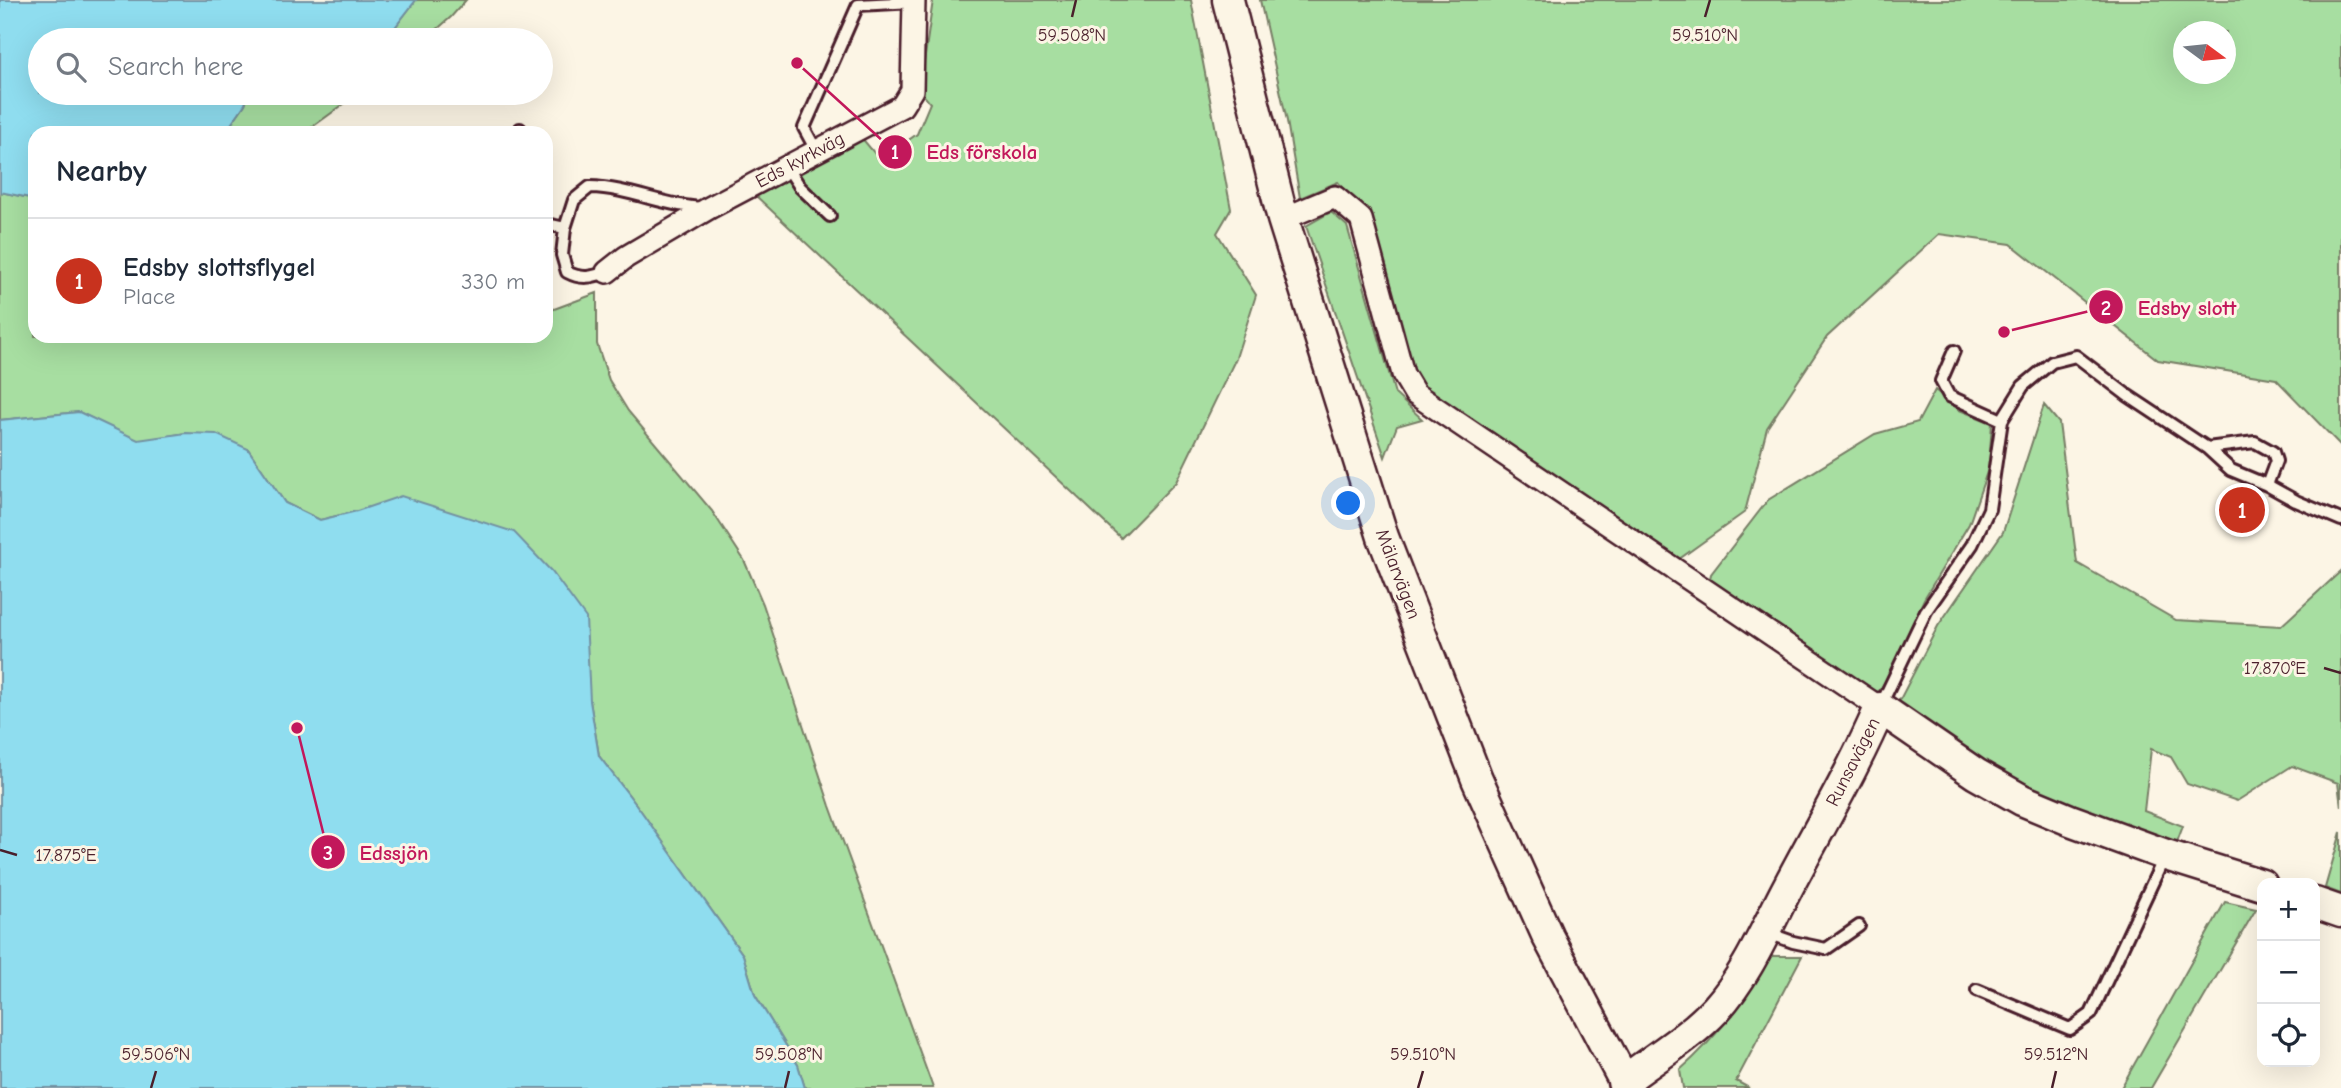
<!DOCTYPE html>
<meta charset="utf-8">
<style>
:root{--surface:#fff;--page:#f6f6f7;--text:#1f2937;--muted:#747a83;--line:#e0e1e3;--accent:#c8321e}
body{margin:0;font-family:"Comic Neue",sans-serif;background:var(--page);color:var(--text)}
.controls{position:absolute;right:21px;bottom:21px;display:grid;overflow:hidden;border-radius:14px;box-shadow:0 7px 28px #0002}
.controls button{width:63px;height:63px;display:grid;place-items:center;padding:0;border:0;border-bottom:2px solid var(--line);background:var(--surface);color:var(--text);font:35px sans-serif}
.compass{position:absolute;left:2173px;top:21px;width:63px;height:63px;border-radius:50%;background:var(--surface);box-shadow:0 7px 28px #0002;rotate:105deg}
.you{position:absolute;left:1349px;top:504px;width:24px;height:24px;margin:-18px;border:5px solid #fff;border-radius:50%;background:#1a73e8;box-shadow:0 0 0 10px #1a73e833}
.badge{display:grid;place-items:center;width:46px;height:46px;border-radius:50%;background:var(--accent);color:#fff;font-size:23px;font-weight:700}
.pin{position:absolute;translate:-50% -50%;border:4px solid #fff;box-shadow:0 2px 7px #0006}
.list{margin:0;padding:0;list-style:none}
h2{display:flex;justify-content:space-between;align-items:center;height:91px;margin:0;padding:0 28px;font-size:30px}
h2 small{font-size:23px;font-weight:400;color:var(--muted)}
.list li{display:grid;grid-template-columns:46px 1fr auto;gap:21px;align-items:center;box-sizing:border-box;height:126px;padding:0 28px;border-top:2px solid var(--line)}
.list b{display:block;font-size:26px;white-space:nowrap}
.list p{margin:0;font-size:23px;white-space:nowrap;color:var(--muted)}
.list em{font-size:23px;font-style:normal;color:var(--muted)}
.icon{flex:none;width:38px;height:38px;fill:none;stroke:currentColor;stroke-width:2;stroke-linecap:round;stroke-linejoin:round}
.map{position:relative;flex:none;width:2341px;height:1088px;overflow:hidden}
.search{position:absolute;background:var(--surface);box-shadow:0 7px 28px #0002;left:28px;top:28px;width:525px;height:77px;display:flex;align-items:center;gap:18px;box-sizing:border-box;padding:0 24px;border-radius:38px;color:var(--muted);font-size:26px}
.panel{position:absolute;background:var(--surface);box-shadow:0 7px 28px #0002;left:28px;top:126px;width:525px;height:217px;border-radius:21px}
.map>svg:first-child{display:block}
</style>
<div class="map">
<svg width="2341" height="1088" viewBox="0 0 2341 1088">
<rect width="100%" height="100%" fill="#fcf5e5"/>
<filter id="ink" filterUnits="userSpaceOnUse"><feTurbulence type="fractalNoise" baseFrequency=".0143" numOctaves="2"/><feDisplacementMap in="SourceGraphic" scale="14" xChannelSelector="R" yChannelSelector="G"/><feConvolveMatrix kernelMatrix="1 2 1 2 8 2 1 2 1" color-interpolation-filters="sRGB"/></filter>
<g filter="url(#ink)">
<path fill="#a7dea1" stroke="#787e66" stroke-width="2" fill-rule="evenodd" d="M416 0H466L451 17 425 40H360L386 39Z
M933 0H1191L1231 209 1217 233 1256 295 1236 358 1176 482 1121 538 756 196 861 137 880 160 917 134 930 103 920 91Z
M1260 0H2341V446L2276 379 2158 360 2011 244 1939 234 1827 337 1767 428 1745 512 1675 562 1414 381 1365 216 1338 182 1300 198 1287 121ZM2184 32H2226V74H2184Z
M249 93H359L304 133H225L245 104Z
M0 192 35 199V336H546V312L597 293V344L609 380 628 411 712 511 744 560 763 604 830 806 933 1088H805L798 1065 755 995 743 955 641 811 599 756 590 701 357 511 320 520 285 503 248 449 186 433 138 441 79 412 0 420Z
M1331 212 1347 226 1395 394 1422 419 1397 426 1385 457 1306 226Z
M1935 390 1959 410 1992 423 1989 466 1969 524 1924 599 1891 672 1874 699 1709 583 1711 574 1768 500 1875 434 1918 422Z
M2044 405 2059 423 2077 563 2176 620 2281 626 2341 571V807L2338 783 2292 766 2237 801 2187 784 2171 757 2151 749 2144 811 2183 826 2177 842 2051 798 1894 711 1938 626 2003 532Z
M2341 832V894L2325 888Z
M2225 902 2256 909 2151 1088H2121Z
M1771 956H1802L1736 1081 1749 1088H1683L1680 1070C1718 1037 1745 998 1771 956Z"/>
<path fill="#8fddef" stroke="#7391a1" stroke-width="2" d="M0 0H416L386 39 334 40 286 36 281 40H40V93H249L245 104 225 133H35V199L0 192Z
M79 412 138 440 186 433 216 434 248 449 285 503 320 520 357 511 401 496 514 532 552 572 586 618 590 701 599 756 641 811 743 955 755 995 798 1065 805 1088H0V420Z"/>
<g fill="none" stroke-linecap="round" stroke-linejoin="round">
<g stroke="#4a1f2b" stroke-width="16">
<path id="lane" d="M520 133V129
M816 150 804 128 858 5 914 2
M787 167 800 187 830 216
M546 224 565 228
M607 272C592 277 582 280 567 272L562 255 565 228 574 200 590 187C629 188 664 206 702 208
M1954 351 1941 381 1949 396 2002 420
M2267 485 2296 501 2341 520
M1881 705 1926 611 1972 545 1989 509 2002 420 2023 386 2052 362 2076 356 2127 395 2207 448 2231 470 2267 485 2276 461 2273 452 2255 442 2207 448
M1768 933 1793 942 1826 949 1859 926
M1977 990 2070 1029 2091 1014 2164 858"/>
</g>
<g stroke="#4a1f2b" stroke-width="26">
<path id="street" d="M1283 219 1335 197 1361 219 1403 374 1415 394 1880 708
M607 272 626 257 709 208 902 106 912 90 914 0"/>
</g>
<g stroke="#4a1f2b" stroke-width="35">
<path id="secondary" d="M1228 0 1283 219 1383 537 1477 779 1548 937 1628 1088
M2315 903 2341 912
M1623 1082C1655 1057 1689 1038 1716 1009 1748 974 1767 926 1789 885 1820 826 1854 769 1880 708L1976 774 2022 800 2070 820 2166 855 2262 885"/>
</g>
<use href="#lane" stroke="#fcf5e5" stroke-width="10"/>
<use href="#street" stroke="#fcf5e5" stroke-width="21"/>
<use href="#secondary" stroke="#fcf5e5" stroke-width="30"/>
</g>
</g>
<path fill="none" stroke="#4a1f2b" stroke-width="2.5" d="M1072 17 1076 0M1705 17 1710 0M2324 668 2341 673M0 850 17 855M151 1088 156 1071M785 1088 789 1071M1418 1088 1423 1071M2052 1088 2056 1071"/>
<g text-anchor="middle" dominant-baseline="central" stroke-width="6" stroke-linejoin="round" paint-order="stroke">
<g font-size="19" fill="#4a1f2b" stroke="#fcf5e5">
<text transform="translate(800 160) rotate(-28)">Eds kyrkväg</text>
<text transform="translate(1398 574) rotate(69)">Mälarvägen</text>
<text transform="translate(1853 762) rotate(-63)">Runsavägen</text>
</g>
</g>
<g font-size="18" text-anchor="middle" fill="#4a1f2b" stroke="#fcf5e5" stroke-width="6" stroke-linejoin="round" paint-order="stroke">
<text x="1072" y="41">59.508°N</text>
<text x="1705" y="41">59.510°N</text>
<text x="2275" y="674">17.870°E</text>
<text x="66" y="861">17.875°E</text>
<text x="156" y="1060">59.506°N</text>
<text x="789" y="1060">59.508°N</text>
<text x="1423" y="1060">59.510°N</text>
<text x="2056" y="1060">59.512°N</text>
</g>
<path fill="none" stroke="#c2185b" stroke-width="2.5" d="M797 63L895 152M2004 332L2106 307M297 728L328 852"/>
<g fill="#c2185b" stroke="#fcf5e5" stroke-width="2.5">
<circle cx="797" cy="63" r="7"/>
<circle cx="2004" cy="332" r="7"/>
<circle cx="297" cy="728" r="7"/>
<circle cx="895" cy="152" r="18"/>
<circle cx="2106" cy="307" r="18"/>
<circle cx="328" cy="852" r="18"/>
</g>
<g font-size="21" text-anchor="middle" font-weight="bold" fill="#fff">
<text x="895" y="159">1</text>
<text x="2106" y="315">2</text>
<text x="328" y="860">3</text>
</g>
<g font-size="21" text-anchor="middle" font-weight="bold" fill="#c2185b" stroke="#fcf5e5" stroke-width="6" stroke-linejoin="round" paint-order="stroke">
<text x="982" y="159">Eds förskola</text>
<text x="2187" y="315">Edsby slott</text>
<text x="394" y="860">Edssjön</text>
</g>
</svg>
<div class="controls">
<button>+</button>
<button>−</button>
<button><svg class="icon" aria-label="locate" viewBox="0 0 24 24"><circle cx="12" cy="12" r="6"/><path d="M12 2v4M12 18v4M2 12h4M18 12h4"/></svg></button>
</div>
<svg class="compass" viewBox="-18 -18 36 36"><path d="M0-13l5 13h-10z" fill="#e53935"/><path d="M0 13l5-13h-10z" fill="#747a83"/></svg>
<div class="you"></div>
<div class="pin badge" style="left:2242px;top:510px">1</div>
<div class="search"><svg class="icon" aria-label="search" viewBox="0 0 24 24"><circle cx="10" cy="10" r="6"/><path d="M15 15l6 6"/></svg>Search here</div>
<section class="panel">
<h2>Nearby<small></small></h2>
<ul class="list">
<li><span class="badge">1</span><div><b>Edsby slottsflygel</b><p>Place</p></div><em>330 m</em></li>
</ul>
</section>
</div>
